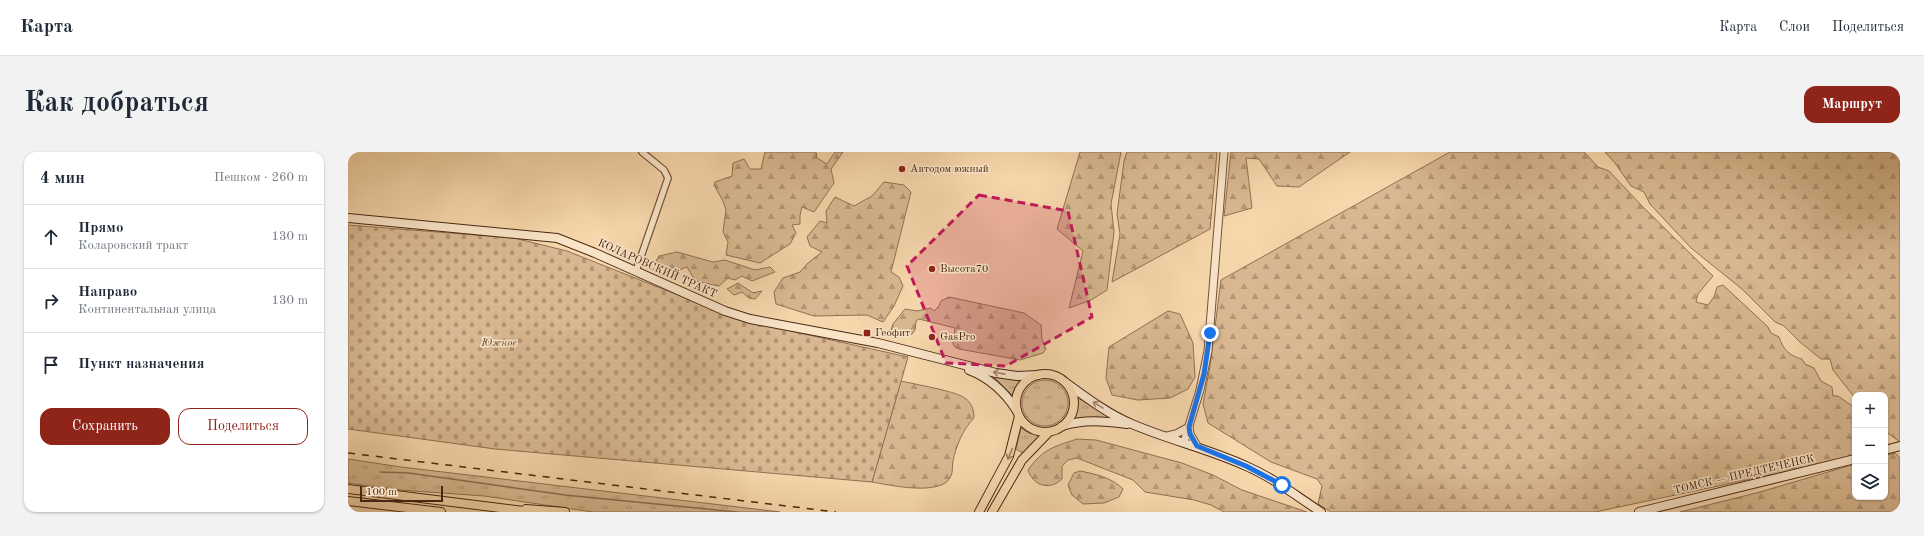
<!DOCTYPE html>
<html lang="ru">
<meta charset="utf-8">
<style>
:root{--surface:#fff;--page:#f2f2f3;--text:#1f2937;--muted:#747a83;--line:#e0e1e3;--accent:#8f2418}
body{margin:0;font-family:"Old Standard TT",serif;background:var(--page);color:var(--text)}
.controls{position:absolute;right:12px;bottom:12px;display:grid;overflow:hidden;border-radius:8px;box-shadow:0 1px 3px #0004}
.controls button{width:36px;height:36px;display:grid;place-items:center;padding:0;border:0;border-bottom:1px solid var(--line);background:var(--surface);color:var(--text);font:20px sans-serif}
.scale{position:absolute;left:12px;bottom:10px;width:83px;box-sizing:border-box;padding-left:4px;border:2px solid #492812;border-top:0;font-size:11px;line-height:14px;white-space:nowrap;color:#492812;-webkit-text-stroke:3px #f9e4c8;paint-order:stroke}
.stop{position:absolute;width:12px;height:12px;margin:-9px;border:3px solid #1a73e8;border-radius:50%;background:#fff}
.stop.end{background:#1a73e8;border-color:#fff;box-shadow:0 1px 4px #0008}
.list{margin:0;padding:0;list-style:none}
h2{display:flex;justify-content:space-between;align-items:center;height:52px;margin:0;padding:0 16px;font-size:17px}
h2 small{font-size:13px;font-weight:400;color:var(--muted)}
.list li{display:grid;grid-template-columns:26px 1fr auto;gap:12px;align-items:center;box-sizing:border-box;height:64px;padding:0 16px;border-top:1px solid var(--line)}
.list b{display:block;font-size:15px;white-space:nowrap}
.list p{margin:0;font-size:13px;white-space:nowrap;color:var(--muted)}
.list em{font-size:13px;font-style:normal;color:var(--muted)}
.actions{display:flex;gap:8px;padding:12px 16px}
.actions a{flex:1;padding:9px 0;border:1px solid var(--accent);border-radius:12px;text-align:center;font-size:14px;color:var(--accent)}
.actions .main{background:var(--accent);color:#fff}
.icon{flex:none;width:22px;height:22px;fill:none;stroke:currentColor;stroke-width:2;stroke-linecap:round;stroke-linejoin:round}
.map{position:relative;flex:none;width:1552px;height:360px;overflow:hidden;border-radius:12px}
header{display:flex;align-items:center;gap:24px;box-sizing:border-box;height:56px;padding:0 20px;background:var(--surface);border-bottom:1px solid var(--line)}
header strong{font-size:19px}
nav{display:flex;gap:22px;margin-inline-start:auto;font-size:14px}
.intro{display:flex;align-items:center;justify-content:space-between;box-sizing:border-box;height:96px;padding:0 24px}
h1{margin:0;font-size:28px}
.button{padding:10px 18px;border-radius:12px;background:var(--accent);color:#fff;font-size:14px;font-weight:700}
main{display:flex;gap:24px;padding:0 24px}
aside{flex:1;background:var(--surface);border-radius:12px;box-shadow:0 1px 3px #0004}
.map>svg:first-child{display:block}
</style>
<header>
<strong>Карта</strong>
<nav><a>Карта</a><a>Слои</a><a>Поделиться</a></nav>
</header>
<div class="intro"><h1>Как добраться</h1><a class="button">Маршрут</a></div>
<main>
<aside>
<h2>4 мин<small>Пешком · 260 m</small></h2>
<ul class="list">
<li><svg class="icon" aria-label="ahead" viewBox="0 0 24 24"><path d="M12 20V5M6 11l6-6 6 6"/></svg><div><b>Прямо</b><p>Коларовский тракт</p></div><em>130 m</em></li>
<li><svg class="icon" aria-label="right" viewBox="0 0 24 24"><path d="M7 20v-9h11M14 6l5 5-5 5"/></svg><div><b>Направо</b><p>Континентальная улица</p></div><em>130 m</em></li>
<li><svg class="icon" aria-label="arrive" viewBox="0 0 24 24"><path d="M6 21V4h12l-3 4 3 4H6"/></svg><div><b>Пункт назначения</b></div></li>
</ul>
<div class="actions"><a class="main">Сохранить</a><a>Поделиться</a></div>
</aside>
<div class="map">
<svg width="1552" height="360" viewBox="0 0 1552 360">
<defs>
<pattern id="grass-tufts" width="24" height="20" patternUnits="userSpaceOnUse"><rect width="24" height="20" fill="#d9b891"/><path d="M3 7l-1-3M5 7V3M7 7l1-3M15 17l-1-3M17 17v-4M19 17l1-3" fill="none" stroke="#b29675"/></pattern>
<pattern id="forest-firs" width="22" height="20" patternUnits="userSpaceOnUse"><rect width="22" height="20" fill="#d9b891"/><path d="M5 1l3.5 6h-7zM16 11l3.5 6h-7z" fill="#b29675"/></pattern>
<pattern id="cemetery-stones" width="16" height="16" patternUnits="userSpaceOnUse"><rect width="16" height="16" fill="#d9b891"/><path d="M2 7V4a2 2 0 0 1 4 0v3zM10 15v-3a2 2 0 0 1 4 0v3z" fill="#b29675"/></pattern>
</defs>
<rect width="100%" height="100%" fill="#f6d6ab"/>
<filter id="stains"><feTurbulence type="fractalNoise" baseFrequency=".005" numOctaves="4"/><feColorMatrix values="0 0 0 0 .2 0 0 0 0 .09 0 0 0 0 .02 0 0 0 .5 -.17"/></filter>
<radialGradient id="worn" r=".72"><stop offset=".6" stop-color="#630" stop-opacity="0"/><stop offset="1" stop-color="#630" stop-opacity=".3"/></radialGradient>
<path fill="url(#grass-tufts)" stroke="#917052" d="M646 225 674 228 664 243Z
M674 251a23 23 0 1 1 46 0a23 23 0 1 1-46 0Z
M730 246 750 258 774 269H725L729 258Z
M673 276 681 281 692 284 675 301 668 297Z
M0 307 53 315 432 360H245L136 344 52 338 0 331Z"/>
<path fill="url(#forest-firs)" stroke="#917052" d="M417 0H468L469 6 479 12 487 0H495L483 17 486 31 466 60 454 55 452 63V72L444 73 448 81 442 92 412 111 378 103 380 90 375 80 378 58 375 49 366 33 367 30 384 24 385 11 396 7 402 17H413Z
M732 0H773L763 52 766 80 759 138 743 148 721 156 735 99 709 77Z
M779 0H869L862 77 764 130 772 82 769 62 776 9Z
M883 0H1002L951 35 929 34 911 7 898 6 904 56 876 64Z
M1102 0H1236L1250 15 1261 19 1294 54 1365 124 1350 142 1348 150 1360 153 1366 145 1369 135 1375 133 1420 175 1423 181 1431 185C1435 197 1441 204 1454 207L1457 212 1466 216 1473 229 1484 235 1485 244H1490L1507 256V304L1484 310 1247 360H983L970 352 974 334 969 327 923 310 860 271 855 252 862 214 873 128Z
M1257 0H1552V290L1537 279V243H1507V246L1485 218 1482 207H1473L1452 190 1436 174 1427 170 1394 137 1343 96 1302 52 1296 40 1283 34 1267 11Z
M536 30 556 33 563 40 543 120 551 125 555 134 546 154 535 170 519 163 466 164 428 152 426 140 435 126 452 120 460 111 474 100 462 94 459 85 472 69 479 71 478 59 487 45 506 54 524 44Z
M329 100 365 110 377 108 407 118 422 115 427 120 404 129 394 124 387 128 380 126 371 134 347 129 339 115 326 120 308 109 311 104Z
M390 131 405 141 414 139 407 147 401 146 394 140 386 143 379 137Z
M601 145 676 161 693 173 694 187 698 197 695 201 672 208 611 197 607 195 605 192 607 176 571 167 568 169 567 178 564 182 549 181 543 178 545 172 557 157 569 159 583 156 586 159 591 154 593 149Z
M820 159 832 162 845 191 847 225 840 237 822 246 790 248 764 243 758 226 761 195Z
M553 229C566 232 606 239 615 245 623 249 626 257 626 266 615 277 608 294 605 309 604 314 605 320 603 324 595 345 541 333 524 330Z
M729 287 748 288 834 311 865 323 894 338 959 360H876L863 353 846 348 797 340 785 328 729 306 720 308 714 314V327C702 339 685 334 680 318 695 297 705 295 729 287Z
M1547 301 1552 306V360H1332L1412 340 1507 312V345H1537V304Z
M732 319C748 322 764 326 775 337L771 345 756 351 735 352 724 343 720 333 726 321Z"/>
<path fill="url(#cemetery-stones)" stroke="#917052" d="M0 73 166 86 219 99 393 168 560 205 524 330 147 297 0 277Z"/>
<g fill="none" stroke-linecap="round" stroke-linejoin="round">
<path stroke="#8d6d4f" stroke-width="1.5" d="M32 320 61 321 217 343 389 360"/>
<g stroke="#745438" stroke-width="8">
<path id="minor" d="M288 119 320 26 316 18 294 0"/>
</g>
<g stroke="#745438" stroke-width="9">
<path id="tertiary" d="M841 275 842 282 849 294
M819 284 828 282 841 275
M836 290 852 238 860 199 876 0"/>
</g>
<g stroke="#492812" stroke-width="10">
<path id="secondary" d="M0 66 209 86 247 101 377 159 402 167 530 191 648 221 669 224 690 223
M621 218C642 226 657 240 669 259
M717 230C739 246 760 262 784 272 821 288 861 297 898 314 926 326 948 344 973 360
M714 274C736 267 756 269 779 272
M1537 298 1552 294
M1291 360 1507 307"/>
</g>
<g stroke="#492812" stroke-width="10">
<path id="primary" d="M668 251a29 29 0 1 1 58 0a29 29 0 1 1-58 0Z
M0 337 184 360
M0 349 93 360
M178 357 217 360
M631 360 661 304 671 264
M644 360 674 308 701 280"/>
</g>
<use href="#minor" stroke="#f9e4c8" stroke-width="5.5"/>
<use href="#tertiary" stroke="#f9e4c8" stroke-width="7"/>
<use href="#secondary" stroke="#f9e4c8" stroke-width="8"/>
<use href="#primary" stroke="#f6d6ab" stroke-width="8"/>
<path stroke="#492812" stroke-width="1.5" stroke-dasharray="7 7" stroke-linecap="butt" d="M0 301 488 360"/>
</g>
<defs><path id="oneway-shaft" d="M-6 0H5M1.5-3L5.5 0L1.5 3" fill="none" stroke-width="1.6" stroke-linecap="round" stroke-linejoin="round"/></defs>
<g stroke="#a1866d">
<use href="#oneway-shaft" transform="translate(651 221) rotate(-169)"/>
<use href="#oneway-shaft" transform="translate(750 253) rotate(-148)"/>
</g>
<use stroke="#a07f5e" href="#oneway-shaft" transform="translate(662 302) rotate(113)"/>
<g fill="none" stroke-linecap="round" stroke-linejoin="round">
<path stroke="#1a73e8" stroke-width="5" d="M862 181 856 222 841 275 842 282 849 294 898 314 934 333"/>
</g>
<path fill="#c2185b" fill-opacity="0.2" stroke="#c2185b" stroke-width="3" stroke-dasharray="8 5" stroke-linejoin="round" d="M631 43 720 59 744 165 658 214 598 211 559 114Z"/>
<g fill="#8f2418" stroke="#f9e4c8" stroke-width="1.5">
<circle cx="554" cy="17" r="4"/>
<circle cx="584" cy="117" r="4"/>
<rect x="515" y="177" width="8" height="8" rx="2"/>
<circle cx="584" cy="185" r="4"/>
</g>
<g text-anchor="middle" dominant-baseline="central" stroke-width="3" stroke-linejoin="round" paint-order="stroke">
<g font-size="11" fill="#492812" stroke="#f9e4c8" text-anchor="start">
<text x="562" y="17">Автодом южный</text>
<text x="592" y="117">Высота70</text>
<text x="527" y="181">Геофит</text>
<text x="592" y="185">GasPro</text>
</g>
<g font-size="11" fill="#492812" stroke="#f9e4c8">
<text transform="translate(309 117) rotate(24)">КОЛАРОВСКИЙ ТРАКТ</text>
<text transform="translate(1396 323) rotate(-13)">ТОМСК — ПРЕДТЕЧЕНСК</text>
</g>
<g font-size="11" font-style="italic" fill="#66452b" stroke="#f9e4c8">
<text x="151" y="191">Южное</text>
</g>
</g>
<rect width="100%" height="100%" filter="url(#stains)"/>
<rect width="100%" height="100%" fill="url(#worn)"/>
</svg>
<div class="controls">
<button>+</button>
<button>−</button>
<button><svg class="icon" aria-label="layers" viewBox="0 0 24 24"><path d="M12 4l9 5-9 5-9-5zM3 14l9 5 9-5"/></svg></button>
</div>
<div class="scale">100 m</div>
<div class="stop" style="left:934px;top:333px"></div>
<div class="stop end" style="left:862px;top:181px"></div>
</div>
</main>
